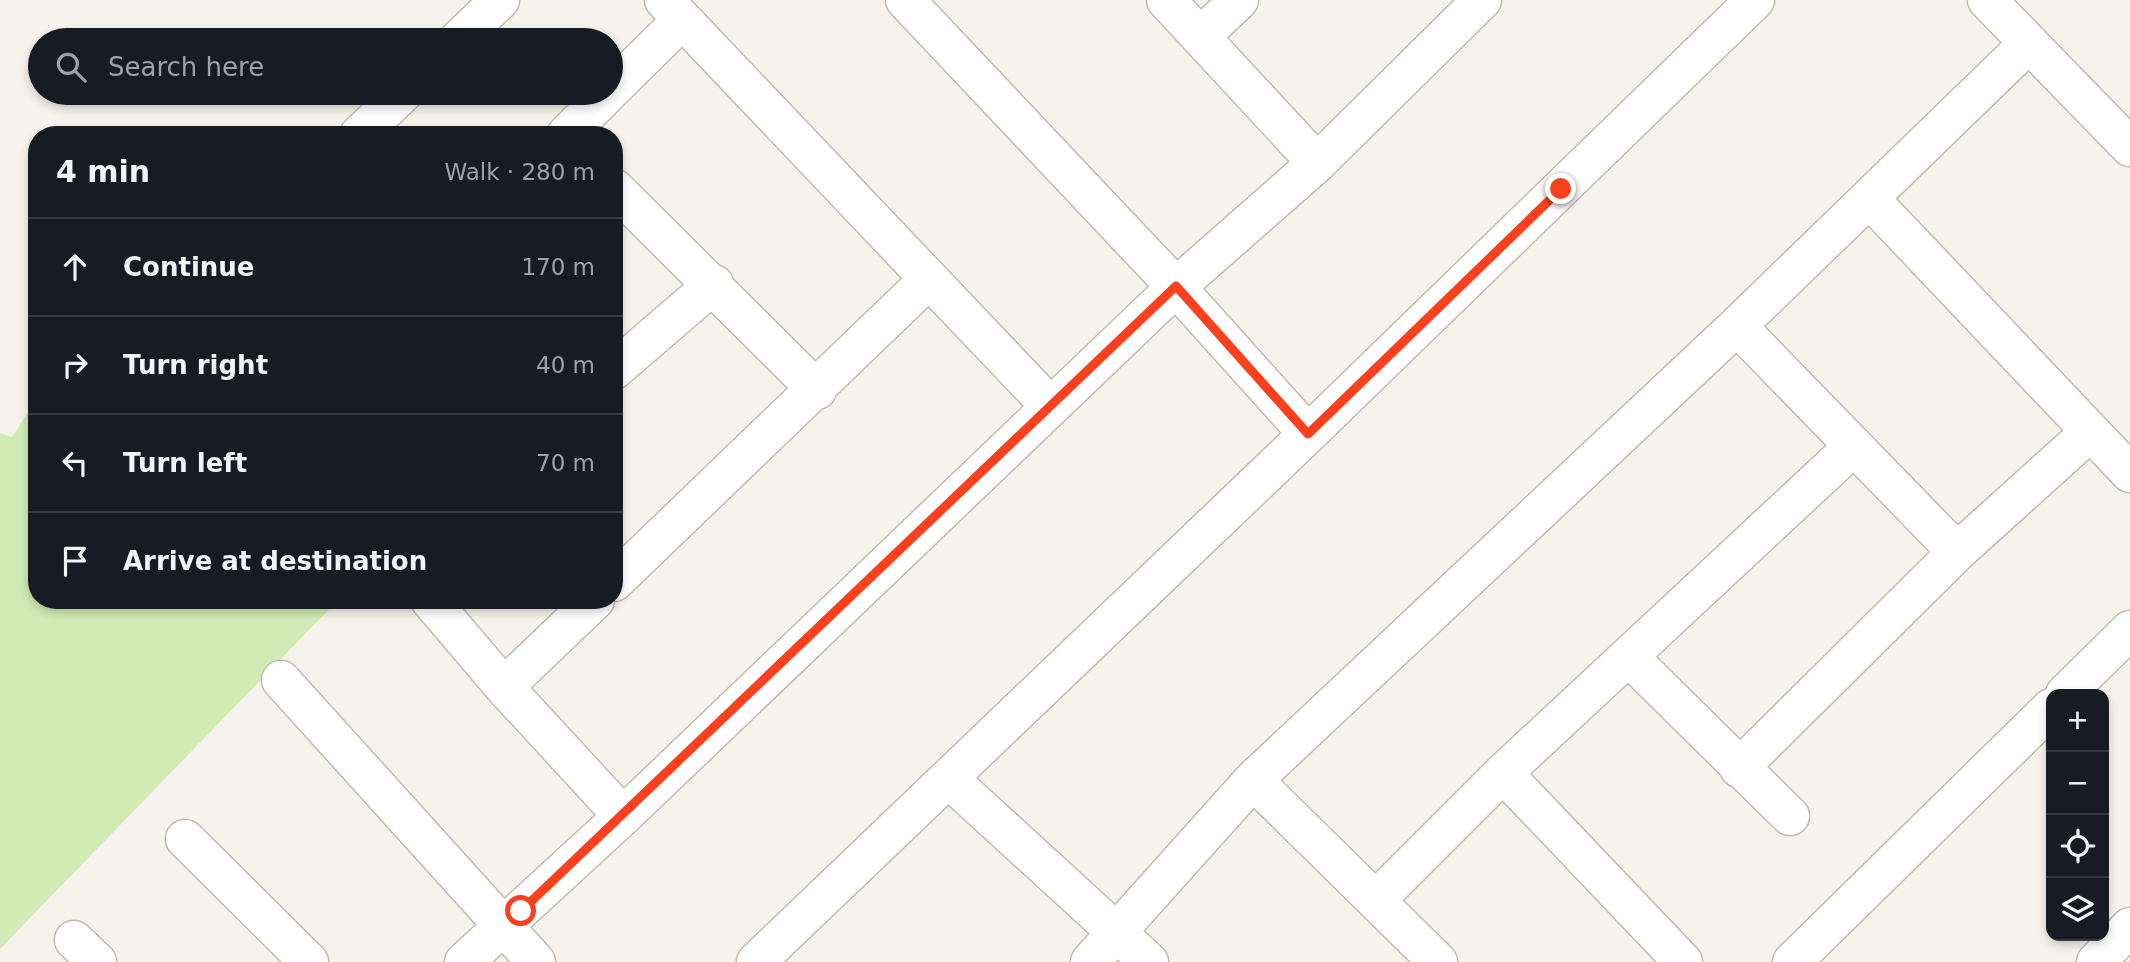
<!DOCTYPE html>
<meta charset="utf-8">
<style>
:root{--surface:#171b24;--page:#20242c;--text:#f1f3f6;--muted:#9ea1a6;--line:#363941}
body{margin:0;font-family:"DejaVu Sans",sans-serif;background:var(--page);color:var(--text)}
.controls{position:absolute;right:21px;bottom:21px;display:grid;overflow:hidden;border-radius:14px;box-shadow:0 4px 10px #0003}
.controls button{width:63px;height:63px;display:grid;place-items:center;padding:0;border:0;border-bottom:2px solid var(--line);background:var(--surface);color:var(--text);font:35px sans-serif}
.stop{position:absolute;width:21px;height:21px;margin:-16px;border:5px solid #fc3f1d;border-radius:50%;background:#fff}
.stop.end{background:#fc3f1d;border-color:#fff;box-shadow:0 2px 7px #0008}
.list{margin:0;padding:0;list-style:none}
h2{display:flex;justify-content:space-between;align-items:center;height:91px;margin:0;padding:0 28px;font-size:30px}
h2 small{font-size:23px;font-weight:400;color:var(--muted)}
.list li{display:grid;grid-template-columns:46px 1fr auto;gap:21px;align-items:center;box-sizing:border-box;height:98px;padding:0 28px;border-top:2px solid var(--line)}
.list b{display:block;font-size:26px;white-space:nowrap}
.list em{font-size:23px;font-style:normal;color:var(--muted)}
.icon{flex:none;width:38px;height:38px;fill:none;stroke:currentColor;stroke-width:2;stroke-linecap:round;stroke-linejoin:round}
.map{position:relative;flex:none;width:2130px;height:962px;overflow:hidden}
.search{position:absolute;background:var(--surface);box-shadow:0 4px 10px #0003;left:28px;top:28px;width:595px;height:77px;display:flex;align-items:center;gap:18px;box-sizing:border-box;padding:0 24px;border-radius:38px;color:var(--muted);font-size:26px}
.panel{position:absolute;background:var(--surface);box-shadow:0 4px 10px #0003;left:28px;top:126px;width:595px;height:483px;border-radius:28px}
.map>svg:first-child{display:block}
</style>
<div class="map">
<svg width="2130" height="962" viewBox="0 0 2130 962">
<rect width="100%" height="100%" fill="#f6f3ec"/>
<path fill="#d2eab5" d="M37 398V600H338L0 949V433L12 437Z"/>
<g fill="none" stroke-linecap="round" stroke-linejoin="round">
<g stroke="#c2bbae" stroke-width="41">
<path id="minor" d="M664 0 1050 406
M905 0 1176 287 1308 434
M1166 0 1317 163
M1987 0 2130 147
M1201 36 1239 0
M458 40 500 0
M611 90 682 20
M359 135 403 93
M566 135 608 93
M614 188 817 390
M1869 198 2130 473
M1737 326 1957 552
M614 370 714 284
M614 582 928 280
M430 600 504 687 623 816
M1630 658 1790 816
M281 680 536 962
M504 687 595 600
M2065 694 2130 630
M1739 768 1957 552 2090 432
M1503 773 1683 962
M949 779 1149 962
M1253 780 1438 962
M185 839 309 962
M1376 900 1503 773 1853 447
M74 940 97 962
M464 962 623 816 1176 287 1317 163 1482 0
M756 962 1308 434 1755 0
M1090 962 1253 780 1737 326 2029 43
M1792 962 2051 708
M2096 962 2130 927"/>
</g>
<use href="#minor" stroke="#fff" stroke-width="38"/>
</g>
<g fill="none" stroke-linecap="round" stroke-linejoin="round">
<path stroke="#fc3f1d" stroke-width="9" d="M521 911 1176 286 1308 434 1561 189"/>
</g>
</svg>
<div class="controls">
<button>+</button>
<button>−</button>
<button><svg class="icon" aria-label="locate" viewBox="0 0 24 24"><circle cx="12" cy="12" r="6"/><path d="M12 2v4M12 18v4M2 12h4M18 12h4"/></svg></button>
<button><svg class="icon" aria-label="layers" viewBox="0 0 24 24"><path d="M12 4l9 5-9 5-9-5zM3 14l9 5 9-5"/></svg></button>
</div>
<div class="stop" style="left:521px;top:911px"></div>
<div class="stop end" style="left:1561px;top:189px"></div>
<div class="search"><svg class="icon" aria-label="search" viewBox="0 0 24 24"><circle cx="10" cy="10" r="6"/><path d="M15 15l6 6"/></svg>Search here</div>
<section class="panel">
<h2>4 min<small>Walk · 280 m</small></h2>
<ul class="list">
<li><svg class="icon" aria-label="ahead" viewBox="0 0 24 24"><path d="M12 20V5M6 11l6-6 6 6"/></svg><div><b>Continue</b></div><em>170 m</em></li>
<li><svg class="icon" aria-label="right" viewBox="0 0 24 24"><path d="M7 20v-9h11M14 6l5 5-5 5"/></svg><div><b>Turn right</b></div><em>40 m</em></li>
<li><svg class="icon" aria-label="left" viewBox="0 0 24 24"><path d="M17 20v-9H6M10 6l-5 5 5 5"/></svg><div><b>Turn left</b></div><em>70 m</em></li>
<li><svg class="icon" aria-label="arrive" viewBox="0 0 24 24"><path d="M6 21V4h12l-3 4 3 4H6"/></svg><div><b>Arrive at destination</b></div></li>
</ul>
</section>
</div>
